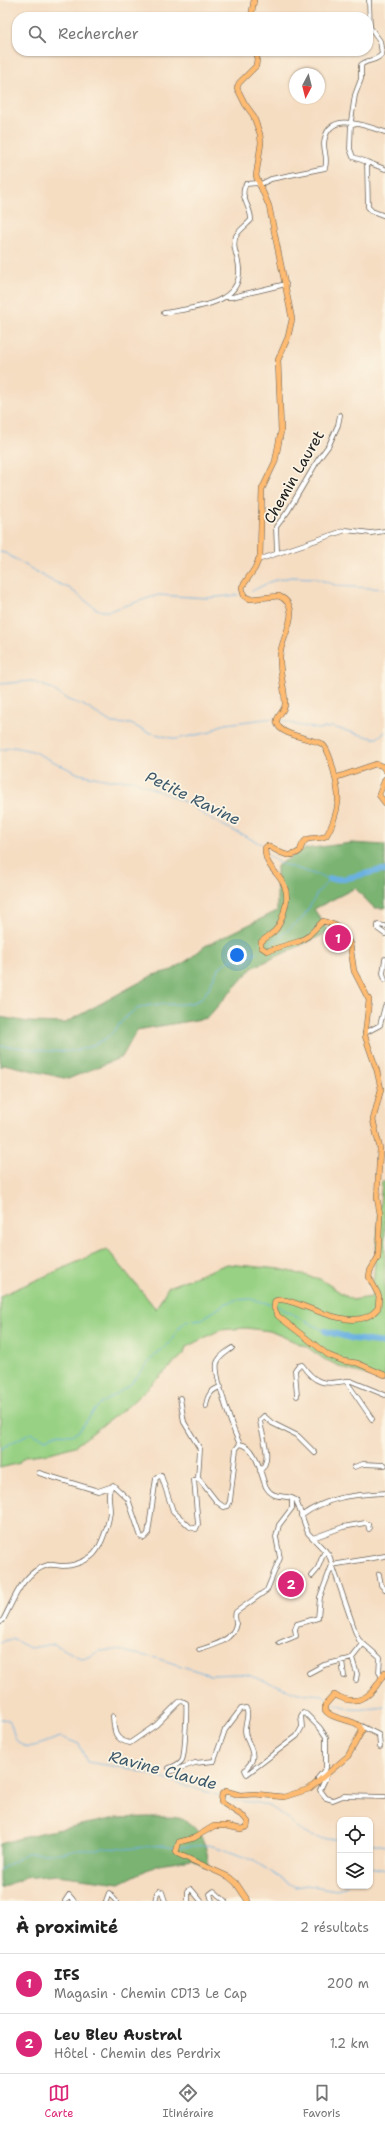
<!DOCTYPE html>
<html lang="fr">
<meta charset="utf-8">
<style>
:root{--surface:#fff;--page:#f6f6f6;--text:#222;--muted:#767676;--line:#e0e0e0;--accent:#db2777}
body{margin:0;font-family:"Shantell Sans",sans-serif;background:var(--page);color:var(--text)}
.controls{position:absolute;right:12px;bottom:12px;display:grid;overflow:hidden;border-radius:8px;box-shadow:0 1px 3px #0004}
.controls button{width:36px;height:36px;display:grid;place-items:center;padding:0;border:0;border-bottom:1px solid var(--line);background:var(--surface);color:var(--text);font:20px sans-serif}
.compass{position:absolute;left:289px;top:68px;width:36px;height:36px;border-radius:50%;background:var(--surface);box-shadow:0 1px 3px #0004;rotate:187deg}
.you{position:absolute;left:237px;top:955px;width:14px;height:14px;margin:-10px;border:3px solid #fff;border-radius:50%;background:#1a73e8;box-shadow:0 0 0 6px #1a73e833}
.badge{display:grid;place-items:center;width:26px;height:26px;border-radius:50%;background:var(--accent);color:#fff;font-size:13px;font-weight:700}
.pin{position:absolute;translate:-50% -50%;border:2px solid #fff;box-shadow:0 1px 4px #0006}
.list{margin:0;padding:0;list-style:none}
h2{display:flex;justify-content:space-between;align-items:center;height:52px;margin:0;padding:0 16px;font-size:17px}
h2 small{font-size:13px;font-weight:400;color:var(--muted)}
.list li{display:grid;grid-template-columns:26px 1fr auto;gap:12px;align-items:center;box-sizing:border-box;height:60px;padding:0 16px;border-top:1px solid var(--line)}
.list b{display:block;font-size:15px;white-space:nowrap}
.list p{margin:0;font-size:13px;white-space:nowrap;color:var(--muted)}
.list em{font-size:13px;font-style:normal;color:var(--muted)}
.icon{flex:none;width:22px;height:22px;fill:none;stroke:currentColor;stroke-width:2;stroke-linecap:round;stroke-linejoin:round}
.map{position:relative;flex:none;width:385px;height:1901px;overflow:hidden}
.search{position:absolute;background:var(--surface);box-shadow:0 1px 3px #0004;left:12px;right:12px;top:12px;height:44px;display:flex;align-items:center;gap:10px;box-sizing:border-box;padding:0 14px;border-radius:16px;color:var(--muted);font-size:15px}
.sheet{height:172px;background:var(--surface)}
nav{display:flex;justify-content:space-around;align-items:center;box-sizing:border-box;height:56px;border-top:1px solid var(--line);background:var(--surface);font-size:11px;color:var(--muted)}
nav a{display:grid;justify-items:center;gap:2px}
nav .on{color:var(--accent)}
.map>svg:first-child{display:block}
</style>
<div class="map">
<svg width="385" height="1901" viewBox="0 0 385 1901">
<rect width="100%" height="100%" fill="#fcf5e5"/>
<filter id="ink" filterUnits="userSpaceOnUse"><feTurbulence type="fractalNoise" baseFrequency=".025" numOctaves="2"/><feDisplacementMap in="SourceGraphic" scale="8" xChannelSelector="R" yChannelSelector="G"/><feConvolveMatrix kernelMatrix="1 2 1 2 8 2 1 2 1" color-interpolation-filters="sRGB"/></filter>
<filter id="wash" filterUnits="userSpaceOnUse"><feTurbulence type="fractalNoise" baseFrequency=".012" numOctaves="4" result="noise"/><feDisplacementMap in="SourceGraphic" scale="16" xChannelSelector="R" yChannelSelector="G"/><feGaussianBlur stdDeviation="0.9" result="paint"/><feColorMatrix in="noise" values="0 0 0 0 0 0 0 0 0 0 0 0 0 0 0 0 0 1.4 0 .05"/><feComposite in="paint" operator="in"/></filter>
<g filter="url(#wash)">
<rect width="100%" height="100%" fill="#f5ddc2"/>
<path fill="#98d184" stroke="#5a7650" d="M382 1181H385V1379L348 1370 324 1359 307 1347 270 1331 246 1328 220 1330 186 1347 184 1354 128 1406 75 1446 50 1453 26 1456 19 1462 20 1463 0 1468V1296L107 1249 156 1309 168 1287 227 1264 280 1269 320 1279 352 1300 372 1297Z"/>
<path fill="#7ab372" stroke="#4b6847" d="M351 843 385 845V908H374L355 888 314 909 329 932 252 968 207 1018 137 1030 122 1057 68 1079 4 1064 0 1067V1017L28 1022 65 1023 153 975 172 970 188 960 205 946 277 911V866L304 849Z
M116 1818C128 1818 174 1815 182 1819 201 1828 209 1848 208 1868L192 1859 159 1864 120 1883 57 1875 24 1878 0 1888V1844L36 1834Z"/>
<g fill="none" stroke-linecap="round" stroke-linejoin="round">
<path stroke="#6bb1e2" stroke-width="1" d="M0 552 5 553 50 580 69 588 95 608 102 611H109L158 595 207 598 238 595
M252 591 272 581 291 577 315 578 338 586 385 589
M0 684 32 681 52 689 68 700 83 705 112 723 131 724 147 732 176 739 211 732 217 727 225 724 274 718
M282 720 297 725 318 729 332 727 373 738H377L385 732
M0 750 14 747 32 751 79 774 109 780H132L187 803 212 820 261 844
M268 855 279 863 330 879 318 892 303 918 270 944
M0 1046C39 1047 70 1062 106 1038 117 1030 124 1015 137 1009 154 1000 183 1008 197 1001 211 994 211 975 222 965 232 957 248 958 259 951
M277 1306 325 1331
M0 1449 30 1433 46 1439 56 1434 71 1435 78 1432 98 1406 130 1385 155 1355 170 1343 178 1329 186 1321 202 1319 225 1304 235 1300 251 1299 270 1304
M0 1642 12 1639 30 1648 54 1644 80 1658 89 1657 99 1651 116 1650 156 1658 210 1675 238 1674 248 1675 298 1693 323 1695 328 1700
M331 1702C349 1713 365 1709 385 1707
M0 1719 9 1720C13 1727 13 1736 17 1741 27 1754 48 1740 61 1737L79 1744 87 1762 131 1769 220 1796
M223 1797C237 1803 254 1800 268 1806 276 1809 282 1815 288 1820 306 1837 316 1840 340 1839
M370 1843 385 1846
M180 1847 209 1845 223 1849 254 1861 295 1887 307 1885 337 1890 347 1886
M370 1867 385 1870
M0 1870 26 1853H62L76 1850H99L103 1848 125 1849 164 1845 176 1847"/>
<path stroke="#6bb1e2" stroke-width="6" d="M330 879H344L381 870 385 871
M325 1331 354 1339 385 1343"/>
</g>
</g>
<g filter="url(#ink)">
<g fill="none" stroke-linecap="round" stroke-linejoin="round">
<g stroke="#686056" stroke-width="5.5">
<path id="minor" d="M369 0 370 27 380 41 382 54C376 62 367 59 361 65V79L355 95 351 121 350 149 353 157 367 162 368 207 372 211 385 216
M367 162 385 169
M259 185 271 179 325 168C328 159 324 152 324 144 327 109 365 126 385 132
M225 297H232L286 284
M164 313C189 308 242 306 239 269 239 257 231 248 236 236 239 230 247 225 251 220 252 208 238 196 246 184L258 183
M277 552 276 527 288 511 318 460 329 445 338 425 340 415
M258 560 346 530 371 533 385 531
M385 926 378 925V929L385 934
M385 959 383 973 385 980
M365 1033 380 1025 385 1006
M232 1348C227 1352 219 1356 217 1363 214 1375 233 1431 240 1444
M297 1396 295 1370 298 1366 302 1365C315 1384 324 1385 346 1381
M180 1398 184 1422 200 1449 198 1478
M206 1406C207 1396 211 1389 221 1387
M372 1419 346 1381H351L385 1395
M354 1467 363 1464 385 1465
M260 1471C274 1459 261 1435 260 1420L264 1416 272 1423 298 1436 315 1453
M39 1473 98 1491 110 1487
M301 1516C329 1496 352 1495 385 1493
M313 1538 343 1527 365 1523 368 1524 369 1529
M379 1574 381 1585 385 1589
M312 1576 317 1570 325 1550
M0 1622 3 1620C14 1600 22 1572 48 1565 53 1564 58 1566 63 1566 73 1566 87 1561 94 1554 102 1545 109 1523 110 1511 110 1502 106 1491 113 1485L128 1499 141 1537 144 1538 148 1534 156 1478 161 1475 173 1511 190 1527 196 1529 198 1524 194 1480 199 1479 217 1502 224 1507 228 1506 230 1501 236 1449 240 1444C257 1446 260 1474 266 1487 274 1501 285 1493 296 1500L308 1533 329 1555 355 1631 359 1640 380 1658 379 1672 382 1677
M279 1643 296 1636 295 1629 297 1624 318 1618 320 1597 332 1565 385 1556
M199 1650C212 1646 233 1641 236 1624 236 1619 234 1616 236 1612L267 1590 280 1558 276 1537 279 1525 292 1508V1498
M352 1658 357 1674 356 1680
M342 1660 344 1676
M309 1673 324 1665 352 1658 363 1644
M113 1716C114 1731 114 1740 130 1743L156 1725 179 1702 182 1701 186 1703C187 1707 185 1756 182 1760 179 1765 174 1766 169 1768L172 1771 195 1763 214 1761 225 1730 241 1709 246 1708C250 1715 245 1722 245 1730 245 1741 255 1749 252 1760 251 1764 247 1767 245 1770L247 1774 297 1736 302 1727 301 1716 303 1713 306 1714 320 1728 326 1737V1768L318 1778V1782
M361 1726 379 1735 380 1747
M327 1775 320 1790 326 1798 333 1800 343 1796 385 1797
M65 1901 69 1895 74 1901
M106 1901 109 1893 116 1901
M155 1901 157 1893 159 1891 162 1892 165 1901
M188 1901V1891L191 1889 201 1901
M212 1901 210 1894 214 1891 225 1901"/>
</g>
<g stroke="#686056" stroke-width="6">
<path id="major" d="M251 17 254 0
M258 51 256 66 239 83 237 88 245 104 253 115 260 134 261 143 256 176 269 206 292 319 288 337 278 360 281 431 275 462 262 489 260 556 255 568 242 587 244 596 250 599 279 596C305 608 280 638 280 656 279 672 285 688 285 704 285 712 275 716 277 723 280 736 312 738 322 744 331 750 339 791 338 802 337 812 332 827 326 836 313 842 305 832 300 851 287 861 279 850 267 846L265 848C264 873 291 875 286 904 284 912 282 921 277 928 273 934 266 937 261 942V947L267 951 300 941 308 936 323 921 335 925 347 938 350 944 354 971 369 1000 365 1036 377 1071 381 1089 373 1120 380 1149 377 1198 380 1214 378 1257 370 1271 369 1277 379 1296 378 1308C353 1341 289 1291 275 1301L274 1308 278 1316 328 1355 343 1361 357 1363 385 1375
M335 778 376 764 382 766 385 770
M385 779 379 795 385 803
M248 1901 236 1883 229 1877 178 1854 176 1852 179 1842 194 1838 214 1826H226L241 1829 247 1827 248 1822 244 1817 221 1802 222 1794 226 1791 240 1795 255 1794 284 1797 309 1789 348 1756 362 1731C360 1718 333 1722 325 1710V1705L334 1695C339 1696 344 1700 349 1700 368 1703 377 1686 385 1672"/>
</g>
<use href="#minor" stroke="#fff" stroke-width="4"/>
<use href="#major" stroke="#febb71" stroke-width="5"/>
</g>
</g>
<g text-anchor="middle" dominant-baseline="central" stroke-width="3.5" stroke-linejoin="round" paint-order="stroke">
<g font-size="15" fill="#1c1c1c" stroke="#fcf5e5">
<text transform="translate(294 477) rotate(-60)">Chemin Lauret</text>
</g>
<g font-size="16" font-style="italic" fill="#3c586b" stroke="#fcf5e5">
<text transform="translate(193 798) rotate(26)">Petite Ravine</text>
<text transform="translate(163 1770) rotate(15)">Ravine Claude</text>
</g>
</g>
</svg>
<div class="controls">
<button><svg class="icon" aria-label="locate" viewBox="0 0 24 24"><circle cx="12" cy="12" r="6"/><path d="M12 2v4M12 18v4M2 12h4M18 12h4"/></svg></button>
<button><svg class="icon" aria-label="layers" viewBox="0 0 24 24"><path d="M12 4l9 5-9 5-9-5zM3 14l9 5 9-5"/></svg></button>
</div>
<svg class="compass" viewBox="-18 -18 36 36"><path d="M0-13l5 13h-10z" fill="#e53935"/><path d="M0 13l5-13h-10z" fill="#767676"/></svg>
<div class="you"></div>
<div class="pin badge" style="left:338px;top:938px">1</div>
<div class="pin badge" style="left:291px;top:1584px">2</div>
<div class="search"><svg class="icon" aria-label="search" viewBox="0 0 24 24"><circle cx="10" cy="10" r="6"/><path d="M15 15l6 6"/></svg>Rechercher</div>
</div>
<section class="sheet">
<h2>À proximité<small>2 résultats</small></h2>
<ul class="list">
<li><span class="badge">1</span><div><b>IFS</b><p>Magasin · Chemin CD13 Le Cap</p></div><em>200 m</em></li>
<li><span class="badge">2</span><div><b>Leu Bleu Austral</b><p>Hôtel · Chemin des Perdrix</p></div><em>1.2 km</em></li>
</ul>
</section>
<nav>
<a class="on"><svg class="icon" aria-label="map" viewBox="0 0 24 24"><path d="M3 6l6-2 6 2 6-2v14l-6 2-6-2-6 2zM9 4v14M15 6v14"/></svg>Carte</a>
<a><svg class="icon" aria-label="directions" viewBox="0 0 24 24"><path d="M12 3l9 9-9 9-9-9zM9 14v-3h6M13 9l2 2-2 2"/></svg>Itinéraire</a>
<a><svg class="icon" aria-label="saved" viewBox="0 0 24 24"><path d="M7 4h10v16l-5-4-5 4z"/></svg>Favoris</a>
</nav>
